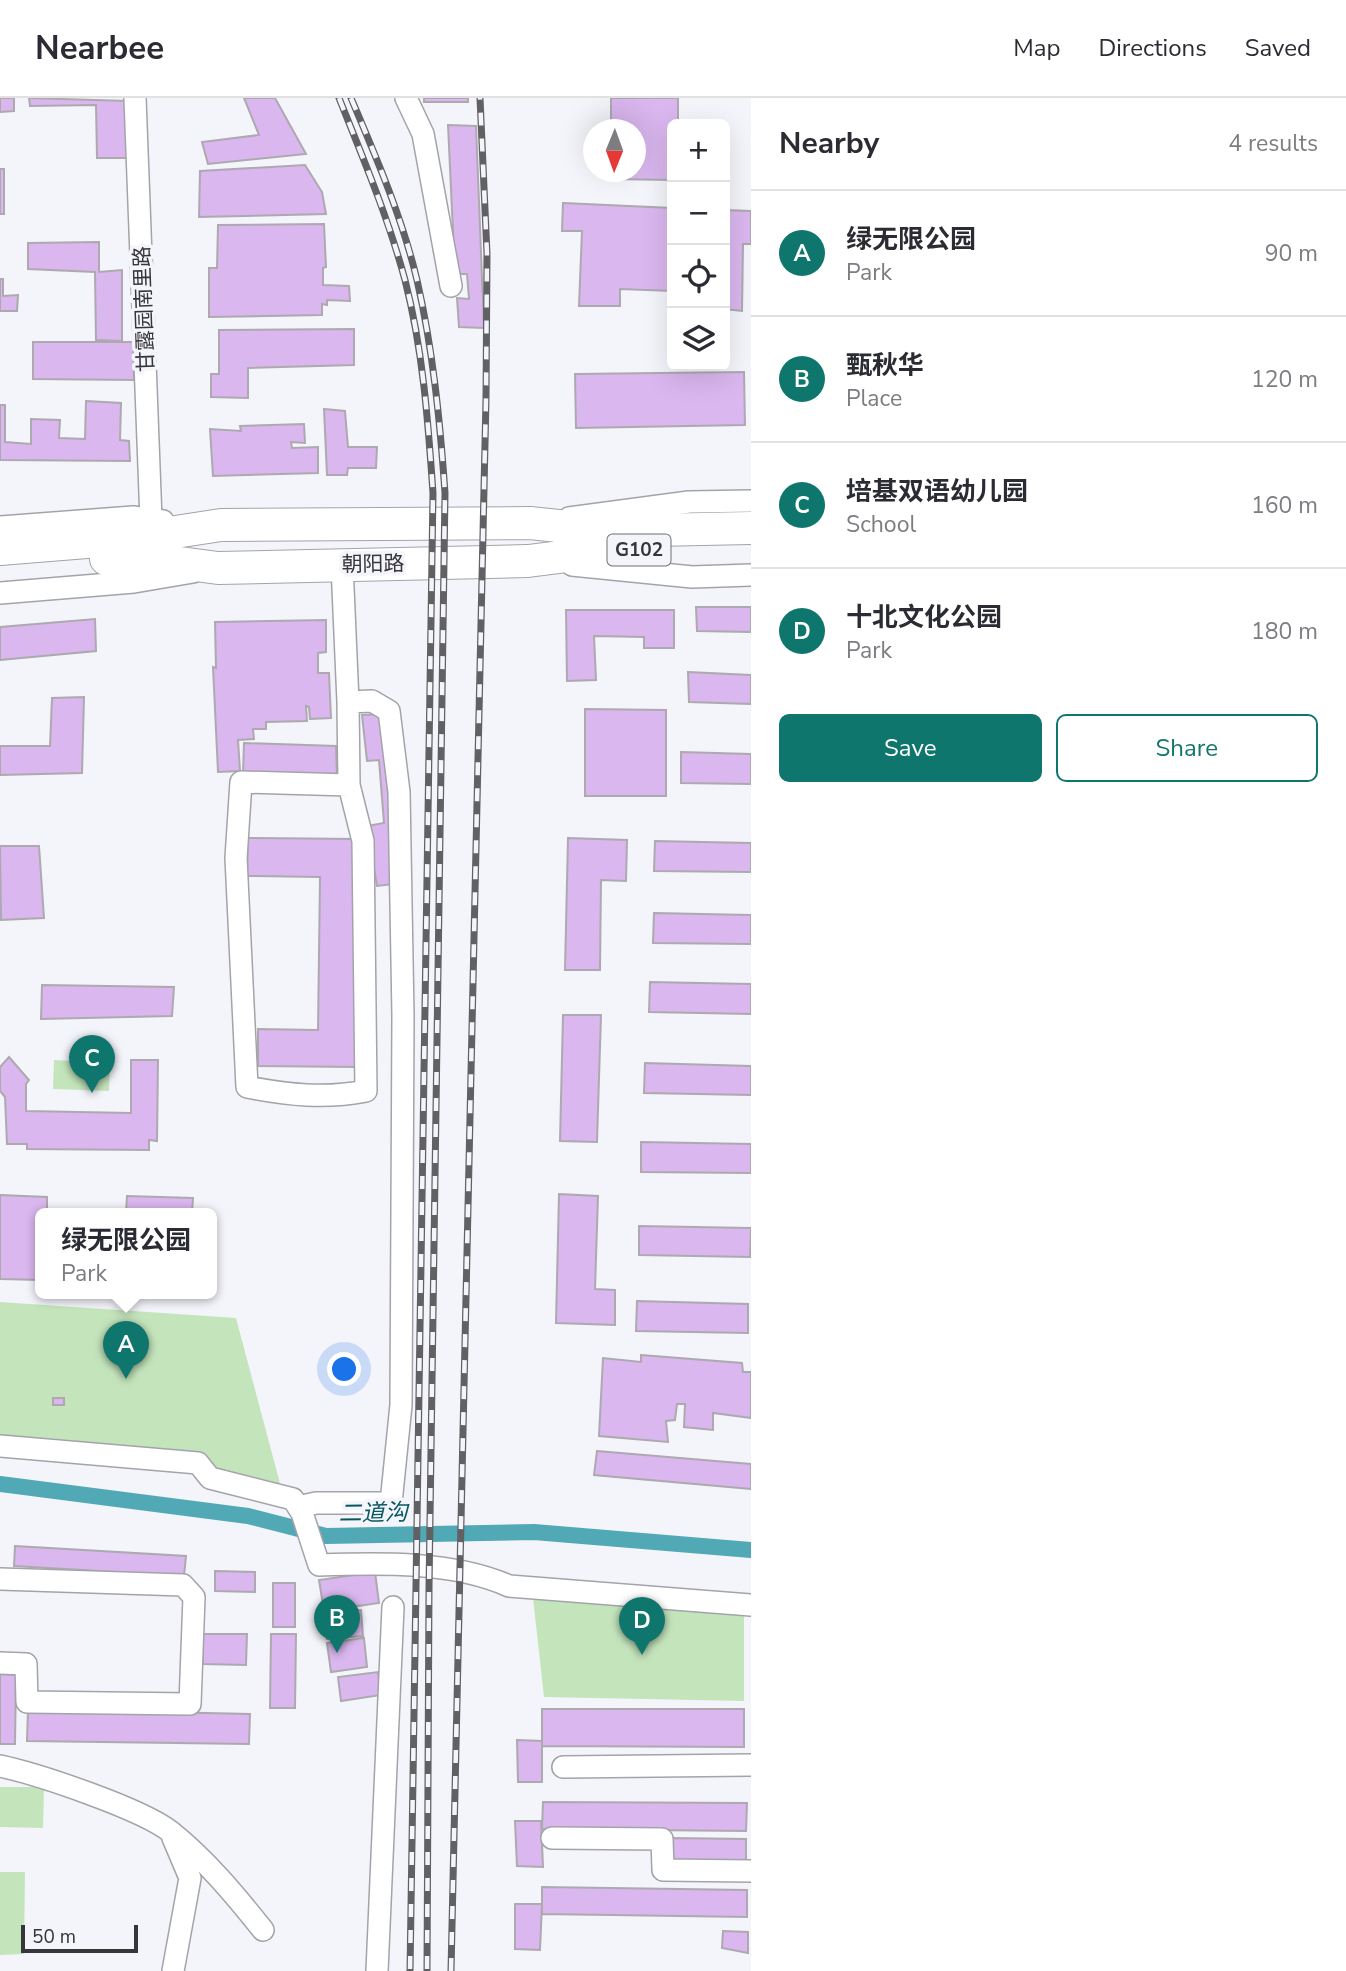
<!DOCTYPE html>
<meta charset="utf-8">
<style>
:root{--surface:#fff;--page:#f2f2f3;--text:#2b2b33;--muted:#7c7c81;--line:#e1e1e2;--accent:#0f766e}
body{margin:0;font-family:"Nunito Sans","Noto Sans SC",sans-serif;background:var(--page);color:var(--text)}
.controls{position:absolute;right:21px;top:21px;display:grid;overflow:hidden;border-radius:10px;box-shadow:0 7px 28px #0002}
.controls button{width:63px;height:63px;display:grid;place-items:center;padding:0;border:0;border-bottom:2px solid var(--line);background:var(--surface);color:var(--text);font:35px sans-serif}
.compass{position:absolute;left:583px;top:21px;width:63px;height:63px;border-radius:50%;background:var(--surface);box-shadow:0 7px 28px #0002;rotate:181deg}
.scale{position:absolute;left:21px;bottom:18px;width:117px;box-sizing:border-box;padding-left:7px;border:4px solid #363639;border-top:0;font-size:19px;line-height:24px;white-space:nowrap;color:#363639;-webkit-text-stroke:5px #f4f4fb;paint-order:stroke}
.you{position:absolute;left:345px;top:1272px;width:24px;height:24px;margin:-18px;border:5px solid #fff;border-radius:50%;background:#1a73e8;box-shadow:0 0 0 10px #1a73e833}
.badge{display:grid;place-items:center;width:46px;height:46px;border-radius:50%;background:var(--accent);color:#fff;font-size:23px;font-weight:700}
.pin{position:absolute;translate:-50% -58px;filter:drop-shadow(0 2px 4px #0008)}
.pin::after{content:'';position:absolute;top:37px;width:24px;height:21px;background:inherit;clip-path:polygon(0 0,100% 0,50% 100%)}
.popup{position:absolute;left:35px;top:1110px;width:182px;height:91px;box-sizing:border-box;display:grid;place-content:center;border-radius:10px;background:var(--surface);filter:drop-shadow(0 2px 5px #0005);font-size:23px;white-space:nowrap;color:var(--muted)}
.popup b{font-size:26px;color:var(--text)}
.popup::after{content:'';position:absolute;left:50%;top:100%;margin-left:-14px;border:14px solid transparent;border-top-color:var(--surface)}
.list{margin:0;padding:0;list-style:none}
h2{display:flex;justify-content:space-between;align-items:center;height:91px;margin:0;padding:0 28px;font-size:30px}
h2 small{font-size:23px;font-weight:400;color:var(--muted)}
.list li{display:grid;grid-template-columns:46px 1fr auto;gap:21px;align-items:center;box-sizing:border-box;height:126px;padding:0 28px;border-top:2px solid var(--line)}
.list b{display:block;font-size:26px;white-space:nowrap}
.list p{margin:0;font-size:23px;white-space:nowrap;color:var(--muted)}
.list em{font-size:23px;font-style:normal;color:var(--muted)}
.actions{display:flex;gap:14px;padding:21px 28px}
.actions a{flex:1;padding:16px 0;border:2px solid var(--accent);border-radius:10px;text-align:center;font-size:24px;color:var(--accent)}
.actions .main{background:var(--accent);color:#fff}
.icon{flex:none;width:38px;height:38px;fill:none;stroke:currentColor;stroke-width:2;stroke-linecap:round;stroke-linejoin:round}
.map{position:relative;flex:none;width:751px;height:1873px;overflow:hidden}
header{display:flex;align-items:center;gap:42px;box-sizing:border-box;height:98px;padding:0 35px;background:var(--surface);border-bottom:2px solid var(--line)}
header strong{font-size:33px}
nav{display:flex;gap:38px;margin-inline-start:auto;font-size:24px}
main{display:flex}
aside{flex:1;background:var(--surface)}
.map>svg:first-child{display:block}
</style>
<header>
<strong>Nearbee</strong>
<nav><a>Map</a><a>Directions</a><a>Saved</a></nav>
</header>
<main>
<div class="map">
<svg width="751" height="1873" viewBox="0 0 751 1873">
<rect width="100%" height="100%" fill="#f4f4fb"/>
<path fill="#c4e5bc" d="M54 962 110 965 109 993 53 991Z
M0 1204 236 1220 282 1393 233 1380 205 1362 0 1343Z
M533 1500 744 1515V1603L544 1599Z
M0 1689H44L43 1730 0 1729Z
M0 1774H25L24 1856 0 1857Z"/>
<g fill="none" stroke-linecap="round" stroke-linejoin="round">
<path stroke="#50a9b5" stroke-width="16" d="M0 1386 248 1418 326 1438 534 1434 751 1452"/>
</g>
<path fill="#dab7ef" stroke="#ada9af" stroke-width="2" d="M0 0H14V13L0 14Z
M29 0 128 3 127 60H97L96 7 30 8Z
M244 0H275L306 56 208 66 202 44 259 37Z
M424 0H468V4H424Z
M611 0H678V26H672V82L610 81V74H636V32H611Z
M448 27 476 28 484 230 459 229 457 200 469 201 467 176H455Z
M305 67 322 94 326 116 199 119 200 73Z
M0 71H4V116H0Z
M563 105 672 110V193L620 191V208H579L582 133H562Z
M725 112 751 113V146H743L742 213 725 211Z
M324 126 326 169 323 170V187L349 188 350 203 327 202V207L322 206V217L209 219V170H217L218 127Z
M99 144V174L122 172V243L96 242 95 174 28 171V145Z
M0 181H3V198L18 197 17 213H0Z
M354 231V267L248 270V300L211 299V276H219V232Z
M33 244H133L134 282 33 281Z
M744 274 745 327 576 330 575 276Z
M86 303 121 305 120 342 129 343 130 363 0 362V307H5V344L31 346V321L60 322 59 340 85 341Z
M324 311 345 313 348 349H377L376 370H348L347 377H327Z
M304 326 305 345 291 344 292 350 318 349V375L213 378 210 331 241 333 240 328Z
M696 509H751V534L697 533Z
M566 512H674V550H644V539L594 538 596 582 567 583Z
M95 521 96 553 0 562V529Z
M326 522V554L318 555V575H329L331 620 310 621 309 609 306 608 307 623 266 624V631H253L254 641 238 642 240 673 218 674 213 569 216 570 215 524Z
M688 574 751 577V606L689 604Z
M84 599 82 675 0 677V648H50L52 600Z
M585 611 666 612V698H585Z
M386 616 393 786 377 788 367 728 384 725 379 662 367 663 362 617Z
M244 645 336 648 337 679 243 676Z
M681 654 751 656V686L681 685Z
M248 740 359 741 356 969 258 968V931L318 932 320 779 247 778Z
M568 740 627 742 626 783 601 782 600 872H565Z
M655 743 751 745V774L654 773Z
M0 748H39L44 820 1 822Z
M654 815 751 817V846L653 845Z
M650 884 751 886V916L649 914Z
M42 887 174 889 172 918 41 921Z
M563 917H601L597 1044 560 1043Z
M9 959 29 982 26 986V1013L131 1015V962H158L157 1043 149 1042V1052L27 1051V1046H7L5 999 0 993V969Z
M645 965 751 968V997L644 995Z
M641 1044 751 1046V1075L641 1074Z
M559 1096 598 1098 595 1191 615 1192V1227L556 1225Z
M0 1097 47 1099V1115H40V1182L0 1181Z
M127 1098 193 1100 192 1115H126Z
M639 1128 751 1130 750 1159 639 1157Z
M637 1203 748 1206V1235L636 1233Z
M641 1257 742 1265 743 1274H751V1320L713 1315V1332L684 1329 685 1306H677L675 1322 666 1323 668 1344 599 1338 603 1260 641 1264Z
M53 1300H64V1307H53Z
M597 1353 751 1366V1391L594 1377Z
M15 1448 186 1458 184 1478 14 1468Z
M215 1473 255 1474V1494L215 1493Z
M375 1474 379 1505 324 1513 319 1482Z
M273 1485H295V1529H273Z
M361 1512 363 1538 327 1541 323 1516Z
M203 1536H247L246 1567 203 1566Z
M271 1536H296L295 1610H270Z
M364 1540 367 1569 331 1574 327 1545Z
M378 1574 381 1597 341 1603 338 1579Z
M0 1576 16 1577 15 1646H0Z
M28 1611 250 1616 249 1646 27 1643Z
M542 1611H744V1649L542 1648Z
M517 1642 542 1643V1684H518Z
M543 1704 747 1705 746 1733 542 1731Z
M515 1723H541L543 1769 517 1768Z
M671 1740 746 1741V1765H672Z
M542 1789 747 1792V1819L542 1816Z
M515 1806H542L540 1852 515 1851Z
M723 1833 748 1834V1855L722 1850Z"/>
<g fill="none" stroke-linecap="round" stroke-linejoin="round">
<g stroke="#a3a4aa" stroke-width="24">
<path id="minor" d="M135 0 151 422
M406 0 423 36 451 188
M569 420 689 404 751 403
M0 429 133 419 163 423
M572 467 692 479 751 477
M0 495 134 484 193 474
M348 604 349 687 241 684 236 760 247 989C288 997 325 1001 366 993L363 743 349 687
M0 1348 198 1365 210 1380 293 1401 302 1415 319 1467C381 1465 453 1463 509 1488L751 1507
M298 1409 316 1405H391L401 1307 403 918 399 694 389 613 372 603 348 604 342 467
M0 1481 183 1487 194 1499 190 1606 27 1604 26 1566 0 1565
M0 1668C38 1676 142 1711 171 1734 206 1762 235 1797 263 1832
M563 1669 751 1667
M173 1740 190 1780 173 1873
M552 1740 662 1741 663 1772 751 1773
M377 1873 393 1509"/>
</g>
<g stroke="#a3a4aa" stroke-width="34">
<path id="highway" d="M0 451 136 440 221 427 530 425 607 433 751 430
M106 461 135 459 218 470 528 463 607 453 641 452"/>
</g>
<use href="#minor" stroke="#fff" stroke-width="21"/>
<use href="#highway" stroke="#fff" stroke-width="32"/>
<g stroke="#616164" stroke-width="7">
<path id="rail" d="M339 0C363 60 388 119 405 182 423 252 428 323 433 395L410 1873
M351 0C376 59 402 119 417 182 433 252 440 323 445 395L429 1490 427 1873
M451 1873 486 301 487 156 480 0"/>
</g>
<use href="#rail" stroke="#f4f4fb" stroke-width="4.5" stroke-dasharray="13" stroke-linecap="butt"/>
</g>
<g text-anchor="middle" dominant-baseline="central" stroke-width="7" stroke-linejoin="round" paint-order="stroke">
<rect fill="#f4f4fb" stroke="#6f6f73" stroke-width="2" x="607.5" y="436.5" width="63" height="31" rx="5"/>
<g font-size="19" font-weight="bold" fill="#363639">
<text x="639" y="452">G102</text>
</g>
<g font-size="21" fill="#363639" stroke="#f4f4fb">
<text transform="translate(144 211) rotate(-92)">甘露园南里路</text>
<text transform="translate(373 466) rotate(-1)">朝阳路</text>
</g>
<g font-size="23" font-style="italic" fill="#095861" stroke="#f4f4fb">
<text transform="translate(373 1415) rotate(-1)">二道沟</text>
</g>
</g>
</svg>
<div class="controls">
<button>+</button>
<button>−</button>
<button><svg class="icon" aria-label="locate" viewBox="0 0 24 24"><circle cx="12" cy="12" r="6"/><path d="M12 2v4M12 18v4M2 12h4M18 12h4"/></svg></button>
<button><svg class="icon" aria-label="layers" viewBox="0 0 24 24"><path d="M12 4l9 5-9 5-9-5zM3 14l9 5 9-5"/></svg></button>
</div>
<svg class="compass" viewBox="-18 -18 36 36"><path d="M0-13l5 13h-10z" fill="#e53935"/><path d="M0 13l5-13h-10z" fill="#7c7c81"/></svg>
<div class="scale">50 m</div>
<div class="you"></div>
<div class="pin badge" style="left:126px;top:1281px">A</div>
<div class="popup"><b>绿无限公园</b>Park</div>
<div class="pin badge" style="left:337px;top:1555px">B</div>
<div class="pin badge" style="left:92px;top:995px">C</div>
<div class="pin badge" style="left:642px;top:1557px">D</div>
</div>
<aside>
<h2>Nearby<small>4 results</small></h2>
<ul class="list">
<li><span class="badge">A</span><div><b>绿无限公园</b><p>Park</p></div><em>90 m</em></li>
<li><span class="badge">B</span><div><b>甄秋华</b><p>Place</p></div><em>120 m</em></li>
<li><span class="badge">C</span><div><b>培基双语幼儿园</b><p>School</p></div><em>160 m</em></li>
<li><span class="badge">D</span><div><b>十北文化公园</b><p>Park</p></div><em>180 m</em></li>
</ul>
<div class="actions"><a class="main">Save</a><a>Share</a></div>
</aside>
</main>
